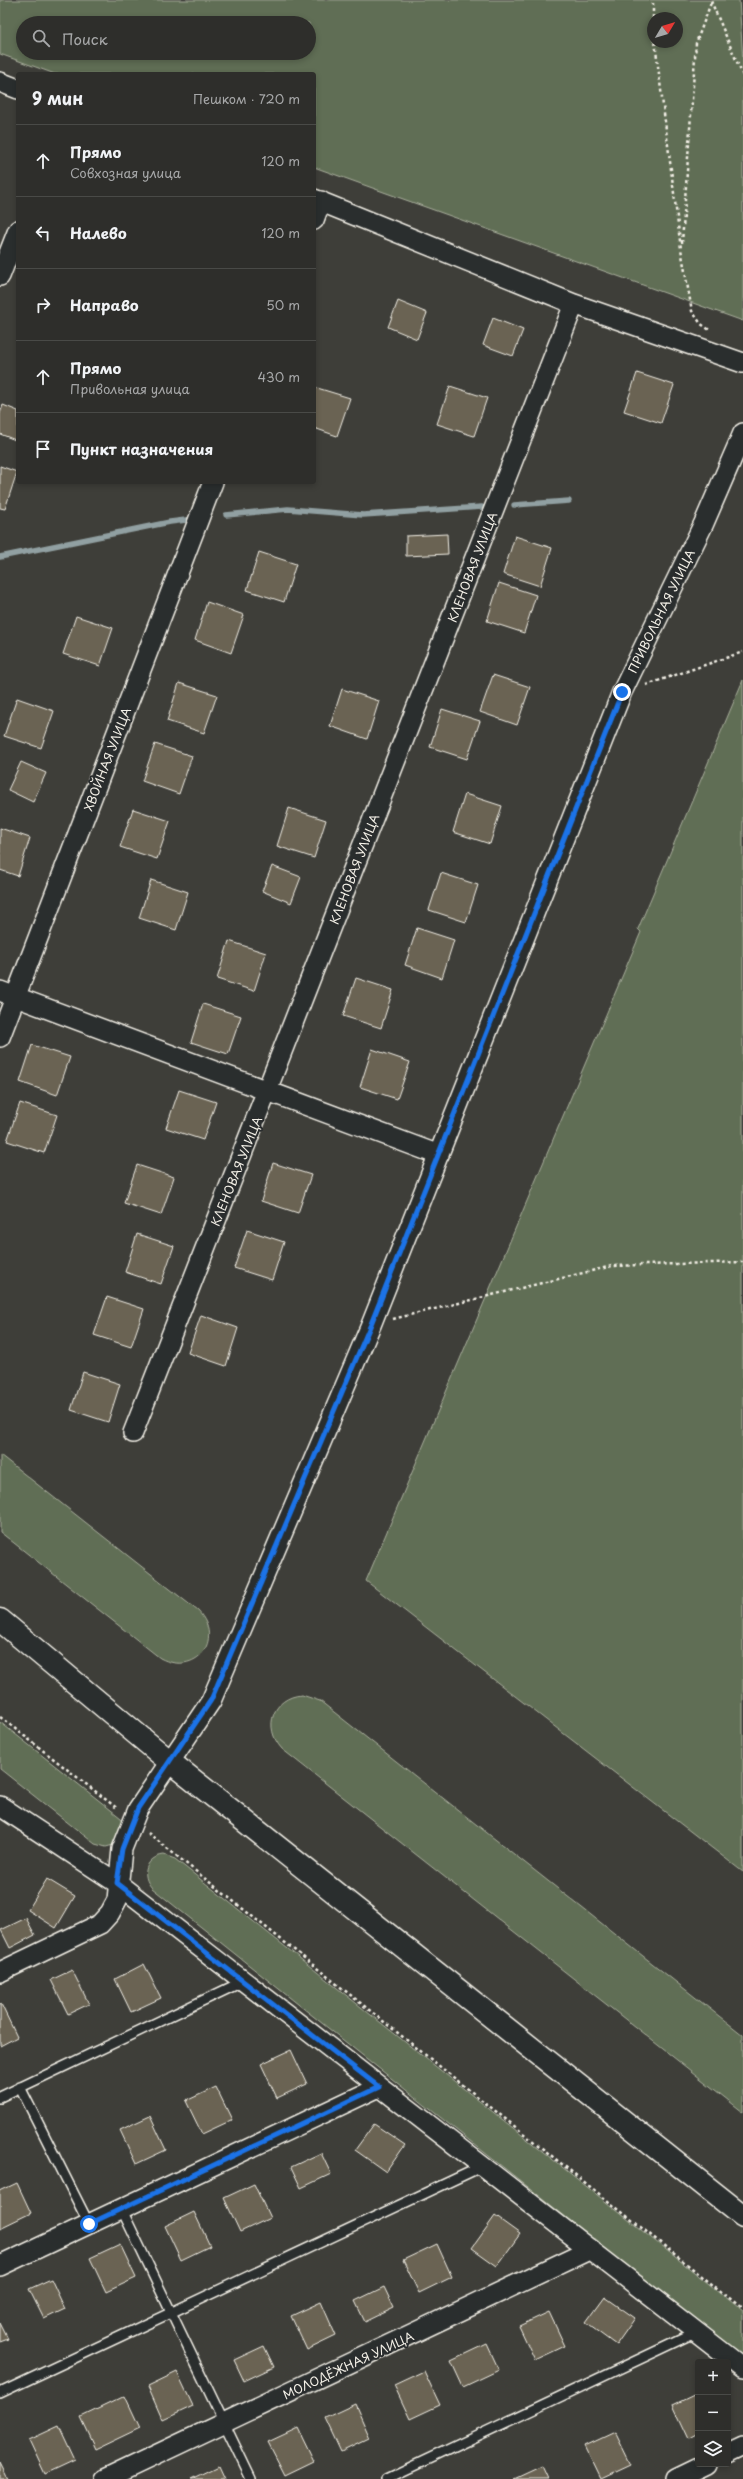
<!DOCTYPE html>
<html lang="ru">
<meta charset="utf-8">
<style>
:root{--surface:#2e2e2b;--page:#363633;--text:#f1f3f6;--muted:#a7a8a9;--line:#494a47}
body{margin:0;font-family:"Playpen Sans",sans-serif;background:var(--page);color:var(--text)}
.controls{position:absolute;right:12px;bottom:12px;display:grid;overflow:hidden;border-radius:4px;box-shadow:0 2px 6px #0003}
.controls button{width:36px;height:36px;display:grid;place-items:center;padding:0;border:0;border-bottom:1px solid var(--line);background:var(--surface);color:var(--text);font:20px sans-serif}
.compass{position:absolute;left:647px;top:12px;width:36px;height:36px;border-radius:50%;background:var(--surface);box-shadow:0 2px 6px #0003;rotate:52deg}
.stop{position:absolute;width:12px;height:12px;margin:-9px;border:3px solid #1a73e8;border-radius:50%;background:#fff}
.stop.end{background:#1a73e8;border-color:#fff;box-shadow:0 1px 4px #0008}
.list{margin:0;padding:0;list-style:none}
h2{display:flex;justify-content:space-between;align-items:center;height:52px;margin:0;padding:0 16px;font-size:17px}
h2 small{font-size:13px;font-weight:400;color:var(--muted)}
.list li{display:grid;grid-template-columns:26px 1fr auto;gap:12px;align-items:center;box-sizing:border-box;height:72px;padding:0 16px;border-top:1px solid var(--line)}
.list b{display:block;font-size:15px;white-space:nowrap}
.list p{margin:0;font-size:13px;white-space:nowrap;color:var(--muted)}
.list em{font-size:13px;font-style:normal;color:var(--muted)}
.icon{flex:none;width:22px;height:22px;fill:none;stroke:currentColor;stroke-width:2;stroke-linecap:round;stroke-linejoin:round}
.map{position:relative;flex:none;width:743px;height:2479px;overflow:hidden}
.search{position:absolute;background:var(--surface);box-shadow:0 2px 6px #0003;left:16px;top:16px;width:300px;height:44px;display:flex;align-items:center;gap:10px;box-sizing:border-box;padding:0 14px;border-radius:22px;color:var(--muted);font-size:15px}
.panel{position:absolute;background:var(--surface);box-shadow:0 2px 6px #0003;left:16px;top:72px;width:300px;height:412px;border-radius:4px}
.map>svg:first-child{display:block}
</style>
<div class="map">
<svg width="743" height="2479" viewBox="0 0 743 2479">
<rect width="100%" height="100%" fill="#3e3e39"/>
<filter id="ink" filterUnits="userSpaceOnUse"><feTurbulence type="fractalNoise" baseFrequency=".025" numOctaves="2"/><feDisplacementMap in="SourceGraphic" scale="8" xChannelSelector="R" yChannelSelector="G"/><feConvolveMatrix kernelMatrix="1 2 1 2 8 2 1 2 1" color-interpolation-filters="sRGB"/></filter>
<g filter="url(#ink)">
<path fill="#616e55" stroke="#aab09e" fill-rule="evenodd" d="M0 0H739L743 59V321L314 167V74H55L0 54ZM653 18H677V42H653ZM23 23H309V53H23Z
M743 680V1872L366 1581 641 932 638 929Z
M0 1455 198 1611C225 1640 196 1677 160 1658L0 1532Z
M302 1695 320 1701 743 2035V2112L282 1749C262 1727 273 1697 302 1695Z
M0 1722 121 1818 124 1823 117 1844 106 1847 95 1844 0 1769Z
M164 1855 175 1859 743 2311V2358L152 1888C140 1875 146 1857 164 1855Z"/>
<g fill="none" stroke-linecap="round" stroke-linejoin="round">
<path stroke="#91a0a2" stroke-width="5.5" d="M514 505 569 501
M226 515 288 509 363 515 482 507
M0 557 170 522 194 519"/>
</g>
<path fill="#6b6453" stroke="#f4f1e8" d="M398 301 427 313 417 339 388 327Z
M493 318 523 330 513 356 483 345Z
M637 373 674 385 661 423 624 411Z
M450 386 487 398 474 436 437 424Z
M314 387 350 398 337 436 314 428Z
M3 405 18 411V441L0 434V414Z
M0 466 17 472 5 509 0 508Z
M447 534 448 554 406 556V536Z
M515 536 552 548 540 586 503 574Z
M259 552 296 564 284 602 247 590Z
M499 583 536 595 524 633 487 621Z
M207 602 244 615 231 653 195 640Z
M76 616 113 628 100 666 63 654Z
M493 675 530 687 517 725 480 712Z
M179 683 217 695 204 733 167 721Z
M342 689 379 701 367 739 330 726Z
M17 698 54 711 41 748 4 736Z
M442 709 480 721 467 759 430 747Z
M155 744 192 756 179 794 142 781Z
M21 762 46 773 33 802 8 790Z
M465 794 502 806 490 844 453 832Z
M289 808 326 820 314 858 277 846Z
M133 809 170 821 157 859 120 847Z
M0 828 30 838 18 876 0 870Z
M272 866 301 877 291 903 262 891Z
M441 873 478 885 466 922 429 910Z
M151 880 188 892 176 930 139 918Z
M417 928 454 940 442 978 405 965Z
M229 941 266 953 254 991 217 979Z
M356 978 393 990 381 1028 343 1016Z
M203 1004 241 1016 228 1054 191 1042Z
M32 1045 70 1057 57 1095 20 1082Z
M372 1049 410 1062 397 1099 360 1087Z
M179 1090 216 1102 203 1140 166 1128Z
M20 1103 57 1115 44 1153 7 1141Z
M273 1163 311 1175 298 1213 261 1201Z
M137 1165 174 1177 161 1215 124 1203Z
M247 1230 284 1242 272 1280 234 1268Z
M137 1234 174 1246 161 1284 125 1272Z
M107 1297 144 1309 131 1347 94 1335Z
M201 1315 238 1328 226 1366 188 1353Z
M83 1372 120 1384 108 1422 71 1410Z
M47 1879 75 1896 56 1928 28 1910Z
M26 1918 35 1935 10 1948 1 1930Z
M144 1964 161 1998 131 2012 115 1979Z
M72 1970 89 2004 68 2014 51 1980Z
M1 2004 17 2037 0 2046V2005Z
M291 2050 307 2084 277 2098 261 2064Z
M216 2087 232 2120 202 2134 186 2101Z
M150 2116 166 2150 136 2164 120 2130Z
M374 2124 405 2145 386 2172 355 2150Z
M321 2153 331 2174 301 2188 291 2167Z
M17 2183 31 2213 0 2228V2191Z
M254 2184 270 2218 240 2232 224 2198Z
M194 2212 210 2246 181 2260 165 2226Z
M495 2216 520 2234 497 2266 472 2248Z
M120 2244 136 2278 106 2292 90 2258Z
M437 2244 452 2277 419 2293 403 2260Z
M51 2279 65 2309 44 2319 29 2289Z
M384 2287 394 2308 365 2322 355 2301Z
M605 2297 635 2318 616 2345 586 2323Z
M321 2302 336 2336 307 2350 291 2316Z
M549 2312 565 2346 535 2360 519 2326Z
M0 2323 8 2339 0 2342Z
M487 2344 499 2370 463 2387 451 2361Z
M264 2346 274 2367 244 2381 234 2360Z
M424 2371 440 2405 410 2419 394 2385Z
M177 2372 193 2406 163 2420 148 2386Z
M698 2393V2434L689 2439 673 2405Z
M125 2396 140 2428 96 2449 81 2417Z
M355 2404 370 2438 341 2452 325 2418Z
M59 2426 75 2460 45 2474 29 2440Z
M298 2428 314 2461 285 2475 268 2442Z
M615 2432 631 2465 601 2479 585 2446Z
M0 2463 8 2479H0Z
M218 2466 224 2479H191Z
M542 2466 548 2479H514Z"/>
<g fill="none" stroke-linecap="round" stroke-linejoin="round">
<g stroke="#f4f1e8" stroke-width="12">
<path id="lane" d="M20 2087 89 2224
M0 2097 244 1981
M121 2208 251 2479
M0 2393 483 2166
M386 2479 697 2332"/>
</g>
<g stroke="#f4f1e8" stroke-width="22">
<path id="street" d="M0 82 18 89
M314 199 574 304 743 363
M314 220 321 201
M0 276 18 230
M0 991 439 1155
M0 1037 213 482
M133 1433 574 304
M0 1806 117 1883 743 2368
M0 1972 100 1924 110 1913 117 1900 122 1849 138 1809 211 1701 371 1325 622 692 704 523 743 433
M0 2266 379 2087
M728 2454 743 2447
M105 2479 591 2249
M676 2479 707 2464"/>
</g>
<g stroke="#f4f1e8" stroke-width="25">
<path id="secondary" d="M0 1620 169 1761 743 2216"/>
</g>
<path stroke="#f4f1e8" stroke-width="2.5" stroke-dasharray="3 3" stroke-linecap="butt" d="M711 1 743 76
M653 18V0
M655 42 681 249 692 311 701 324 711 331
M682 243 696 43 712 0
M646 685 743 652
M393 1319 612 1266 743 1262
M0 1717 118 1809
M148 1833 743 2309"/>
<use href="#lane" stroke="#2a2d2e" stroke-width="9"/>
<use href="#street" stroke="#2a2d2e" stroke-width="19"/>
<use href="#secondary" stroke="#2a2d2e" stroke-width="22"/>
</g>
</g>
<g fill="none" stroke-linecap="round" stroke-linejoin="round" filter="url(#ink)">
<path stroke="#1a73e8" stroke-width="5" d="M89 2224 379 2087 117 1883 122 1849 138 1808 211 1700 371 1324 622 692"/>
</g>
<g text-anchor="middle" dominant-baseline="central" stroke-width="4" stroke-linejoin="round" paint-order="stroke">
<g font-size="12" fill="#f4f1e8" stroke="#2a2d2e">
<text transform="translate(472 567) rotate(-69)">КЛЕНОВАЯ УЛИЦА</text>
<text transform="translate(661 611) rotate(-64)">ПРИВОЛЬНАЯ УЛИЦА</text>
<text transform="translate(107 759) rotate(-69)">ХВОЙНАЯ УЛИЦА</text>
<text transform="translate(354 869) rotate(-69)">КЛЕНОВАЯ УЛИЦА</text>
<text transform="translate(236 1171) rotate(-68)">КЛЕНОВАЯ УЛИЦА</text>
<text transform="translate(348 2365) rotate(-25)">МОЛОДЁЖНАЯ УЛИЦА</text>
</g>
</g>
</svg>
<div class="controls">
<button>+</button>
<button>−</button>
<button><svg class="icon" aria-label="layers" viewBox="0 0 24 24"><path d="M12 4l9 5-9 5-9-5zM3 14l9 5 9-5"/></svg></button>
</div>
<svg class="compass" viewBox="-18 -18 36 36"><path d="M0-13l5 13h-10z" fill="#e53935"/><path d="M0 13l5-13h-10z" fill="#a7a8a9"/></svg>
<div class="stop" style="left:89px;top:2224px"></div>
<div class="stop end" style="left:622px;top:692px"></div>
<div class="search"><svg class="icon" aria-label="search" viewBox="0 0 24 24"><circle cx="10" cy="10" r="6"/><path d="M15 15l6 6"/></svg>Поиск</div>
<section class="panel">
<h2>9 мин<small>Пешком · 720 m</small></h2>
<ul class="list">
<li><svg class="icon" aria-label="ahead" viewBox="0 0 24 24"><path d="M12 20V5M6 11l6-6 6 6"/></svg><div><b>Прямо</b><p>Совхозная улица</p></div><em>120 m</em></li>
<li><svg class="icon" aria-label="left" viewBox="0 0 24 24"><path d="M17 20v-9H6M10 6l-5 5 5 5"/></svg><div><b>Налево</b></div><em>120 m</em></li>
<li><svg class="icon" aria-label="right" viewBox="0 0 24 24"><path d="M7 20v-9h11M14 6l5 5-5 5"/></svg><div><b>Направо</b></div><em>50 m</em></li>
<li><svg class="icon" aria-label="ahead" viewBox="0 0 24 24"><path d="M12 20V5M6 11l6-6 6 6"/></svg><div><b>Прямо</b><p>Привольная улица</p></div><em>430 m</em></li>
<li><svg class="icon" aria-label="arrive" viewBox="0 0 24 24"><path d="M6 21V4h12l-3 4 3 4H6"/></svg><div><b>Пункт назначения</b></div></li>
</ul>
</section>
</div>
